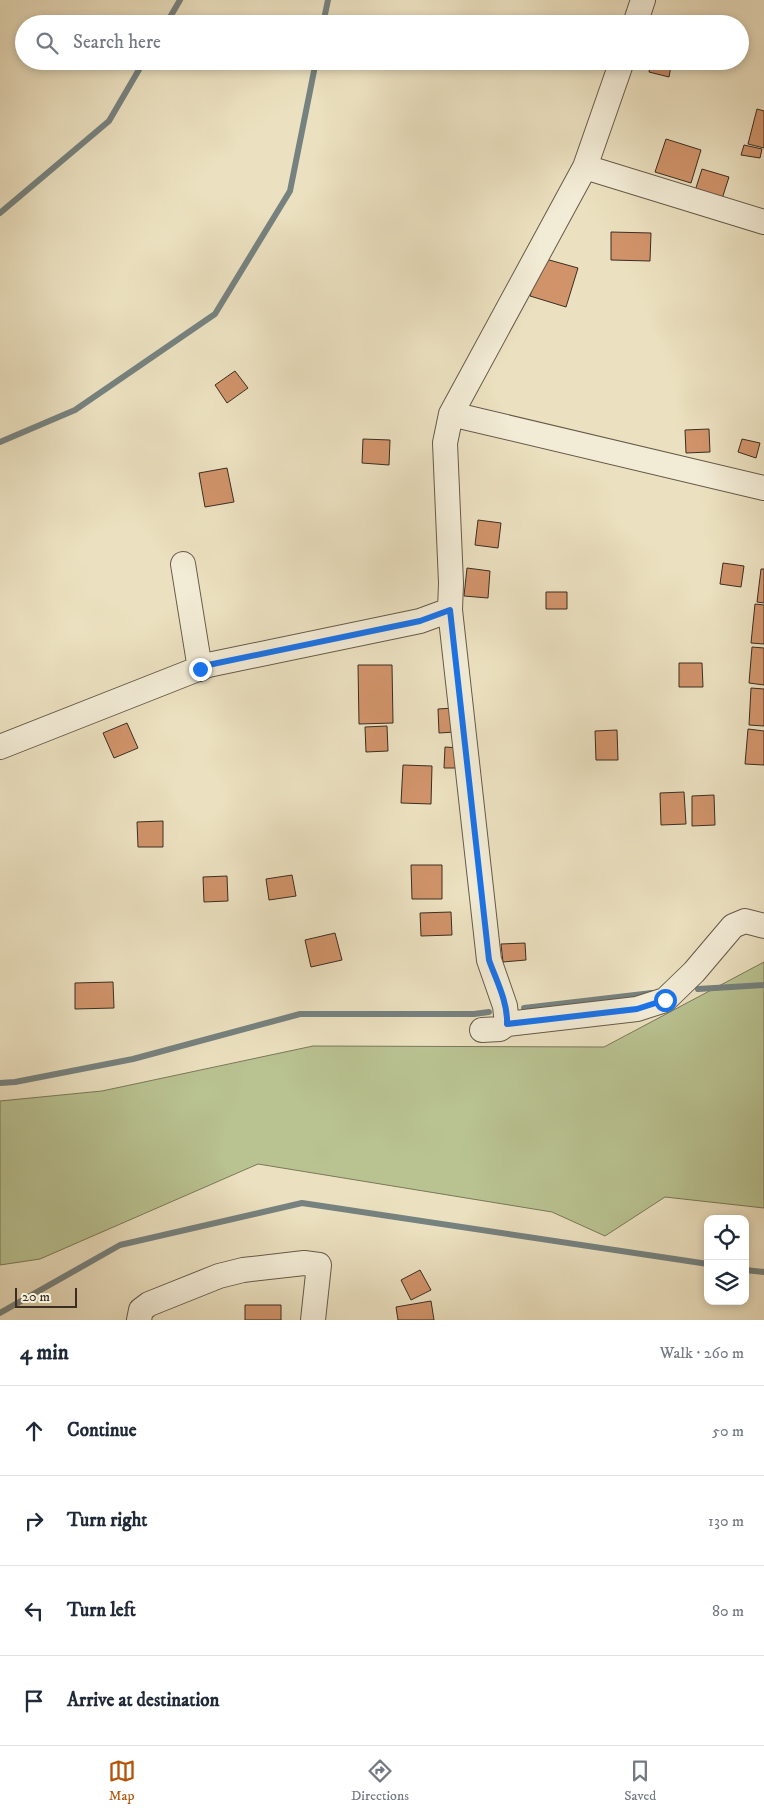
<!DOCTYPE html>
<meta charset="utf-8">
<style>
:root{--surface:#fff;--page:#f2f2f3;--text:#1f2937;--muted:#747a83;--line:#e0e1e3;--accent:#b45309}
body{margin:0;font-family:"IM FELL DW Pica",serif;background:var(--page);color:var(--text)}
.controls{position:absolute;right:15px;bottom:15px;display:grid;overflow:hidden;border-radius:10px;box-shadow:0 2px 8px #0003}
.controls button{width:45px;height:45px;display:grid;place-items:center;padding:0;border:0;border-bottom:1px solid var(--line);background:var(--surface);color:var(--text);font:25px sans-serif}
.scale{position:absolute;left:15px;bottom:12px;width:62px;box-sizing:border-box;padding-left:5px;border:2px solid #3a2e23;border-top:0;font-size:14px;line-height:18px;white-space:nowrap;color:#3a2e23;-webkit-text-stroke:4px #f2ebd5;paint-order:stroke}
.stop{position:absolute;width:15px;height:15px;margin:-11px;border:4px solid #1a73e8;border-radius:50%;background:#fff}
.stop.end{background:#1a73e8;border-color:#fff;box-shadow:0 1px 5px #0008}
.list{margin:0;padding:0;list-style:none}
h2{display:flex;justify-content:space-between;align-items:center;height:65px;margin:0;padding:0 20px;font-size:21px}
h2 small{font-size:16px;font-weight:400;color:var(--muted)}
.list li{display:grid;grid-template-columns:32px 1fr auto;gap:15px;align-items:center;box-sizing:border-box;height:90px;padding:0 20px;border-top:1px solid var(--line)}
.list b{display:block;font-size:19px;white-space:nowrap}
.list em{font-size:16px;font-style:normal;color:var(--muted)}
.icon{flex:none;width:28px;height:28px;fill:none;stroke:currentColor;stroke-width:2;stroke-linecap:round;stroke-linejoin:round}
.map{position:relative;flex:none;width:764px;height:1320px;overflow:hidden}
.search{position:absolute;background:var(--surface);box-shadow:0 2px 8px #0003;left:15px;right:15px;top:15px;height:55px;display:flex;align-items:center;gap:12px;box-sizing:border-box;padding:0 18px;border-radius:28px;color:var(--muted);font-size:19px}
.sheet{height:425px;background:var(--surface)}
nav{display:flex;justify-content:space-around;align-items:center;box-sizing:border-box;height:70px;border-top:1px solid var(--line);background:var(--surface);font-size:14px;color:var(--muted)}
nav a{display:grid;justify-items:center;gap:2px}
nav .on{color:var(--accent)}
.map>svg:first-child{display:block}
</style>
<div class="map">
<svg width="764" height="1320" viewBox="0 0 764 1320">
<rect width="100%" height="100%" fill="#ebe0bf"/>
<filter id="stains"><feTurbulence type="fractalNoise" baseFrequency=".004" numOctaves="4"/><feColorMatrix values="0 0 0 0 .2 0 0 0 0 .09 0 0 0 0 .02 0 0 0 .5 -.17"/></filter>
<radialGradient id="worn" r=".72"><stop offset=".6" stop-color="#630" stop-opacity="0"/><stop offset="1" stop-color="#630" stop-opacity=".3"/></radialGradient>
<path fill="#b9c291" stroke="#7a785a" d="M764 962V1208L665 1197 605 1236 552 1212 258 1164 40 1259 0 1265V1101L102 1091 313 1046 604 1047Z"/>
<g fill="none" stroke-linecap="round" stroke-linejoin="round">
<path stroke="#76827f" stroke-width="6" d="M166 24 180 0
M323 24 328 0
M0 213 109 121 144 61
M0 442 75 410 215 314 290 191 316 61
M698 989 764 985
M524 1008 652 993
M0 1083 15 1082 133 1059 300 1014H474L489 1012
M745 1270 764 1272
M0 1313 120 1245 302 1203 708 1264"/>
</g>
<path fill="#d0936a" stroke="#3a2e23" d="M652 61H672L669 77 649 72Z
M757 109 764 111V148L748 144Z
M666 139 701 150 691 183 655 172Z
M744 145 762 149 760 158 741 155Z
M702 169 729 177 721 202 694 194Z
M611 232 651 233 650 261 611 260Z
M542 258 578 268 566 307 530 296Z
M235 371 248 388 227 403 215 385Z
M709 429 710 452 686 453 685 430Z
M363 439 390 440 389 465 362 463Z
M742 439 760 443 756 458 738 452Z
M227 468 234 502 205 507 199 473Z
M478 520 501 523 498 548 475 545Z
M723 563 744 566 741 587 720 584Z
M467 568 490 571 488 598 464 596Z
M761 569H764V603L757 602Z
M546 592H567V609H546Z
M755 604 764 605V644L751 643Z
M752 647 764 648V685L749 683Z
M679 663H702L703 687H679Z
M358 665H392L393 723 359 724Z
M751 688 764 689V726L749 725Z
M454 708 455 732 439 733 438 709Z
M127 723 138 748 114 758 103 733Z
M387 726 388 751 366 752 365 727Z
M748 729 764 731V765L745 764Z
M617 730 618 760H596L595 731Z
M445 747 460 748 458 768H444Z
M403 765 432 766 431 804 401 803Z
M684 792 686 824 661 825 660 793Z
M714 795 715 825 692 826V796Z
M163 821V847H138L137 822Z
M411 865H442V899H412Z
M292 875 296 896 269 900 266 879Z
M227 876 228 901 204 902 203 877Z
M451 912 452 935 421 936 420 913Z
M335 933 342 960 311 967 305 940Z
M525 943 526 960 503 962 501 944Z
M113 982 114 1008 75 1009V983Z
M420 1270 431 1290 411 1300 401 1280Z
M431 1301 434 1320H398L396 1307Z
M245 1305H281V1320H245Z"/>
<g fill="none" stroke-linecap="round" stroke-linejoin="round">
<g stroke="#665a4a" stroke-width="26">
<path id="minor" d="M635 24 643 0
M585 167 764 222
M451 414 764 488
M183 564 200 669
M0 747 208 665 420 621 450 610
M507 1024 637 1009 665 1000 694 972 733 926 745 921 764 926
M482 1030 500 1029 507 1024 505 1006 489 960 450 610 451 583 445 443 451 414 585 167 622 61
M139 1320 141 1310 149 1304 219 1276 243 1270 304 1263 319 1265 313 1320"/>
</g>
<use href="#minor" stroke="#f2ebd5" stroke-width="24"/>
</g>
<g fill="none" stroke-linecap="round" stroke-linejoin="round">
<path stroke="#1a73e8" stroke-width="6" d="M200 669 208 665 420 621 450 610 489 960C496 980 508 1002 507 1024L637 1009 665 1000"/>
</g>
<rect width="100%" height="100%" filter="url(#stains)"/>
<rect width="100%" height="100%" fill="url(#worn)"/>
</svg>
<div class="controls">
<button><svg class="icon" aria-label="locate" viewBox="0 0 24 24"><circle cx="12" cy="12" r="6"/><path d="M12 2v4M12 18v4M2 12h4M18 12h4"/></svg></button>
<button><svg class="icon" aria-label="layers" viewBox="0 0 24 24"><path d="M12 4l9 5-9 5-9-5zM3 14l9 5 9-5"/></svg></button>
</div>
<div class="scale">20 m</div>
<div class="stop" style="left:665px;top:1000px"></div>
<div class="stop end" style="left:200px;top:669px"></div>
<div class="search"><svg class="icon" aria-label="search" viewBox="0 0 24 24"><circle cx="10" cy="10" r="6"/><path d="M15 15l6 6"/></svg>Search here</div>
</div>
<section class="sheet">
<h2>4 min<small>Walk · 260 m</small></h2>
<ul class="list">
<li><svg class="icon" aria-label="ahead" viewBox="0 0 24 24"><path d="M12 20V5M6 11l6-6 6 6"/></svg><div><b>Continue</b></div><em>50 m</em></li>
<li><svg class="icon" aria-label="right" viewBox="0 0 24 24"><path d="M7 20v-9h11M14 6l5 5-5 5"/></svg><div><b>Turn right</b></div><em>130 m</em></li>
<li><svg class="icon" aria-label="left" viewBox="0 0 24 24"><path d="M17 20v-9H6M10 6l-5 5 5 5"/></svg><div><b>Turn left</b></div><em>80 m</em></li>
<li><svg class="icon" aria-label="arrive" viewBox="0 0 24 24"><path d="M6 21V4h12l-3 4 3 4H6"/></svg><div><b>Arrive at destination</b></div></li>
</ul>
</section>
<nav>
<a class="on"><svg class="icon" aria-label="map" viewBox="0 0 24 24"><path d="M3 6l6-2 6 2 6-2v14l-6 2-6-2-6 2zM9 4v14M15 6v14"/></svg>Map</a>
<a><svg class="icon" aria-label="directions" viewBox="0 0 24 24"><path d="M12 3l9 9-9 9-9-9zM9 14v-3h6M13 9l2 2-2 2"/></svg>Directions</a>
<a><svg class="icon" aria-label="saved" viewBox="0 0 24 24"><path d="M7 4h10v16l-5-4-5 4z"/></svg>Saved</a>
</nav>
